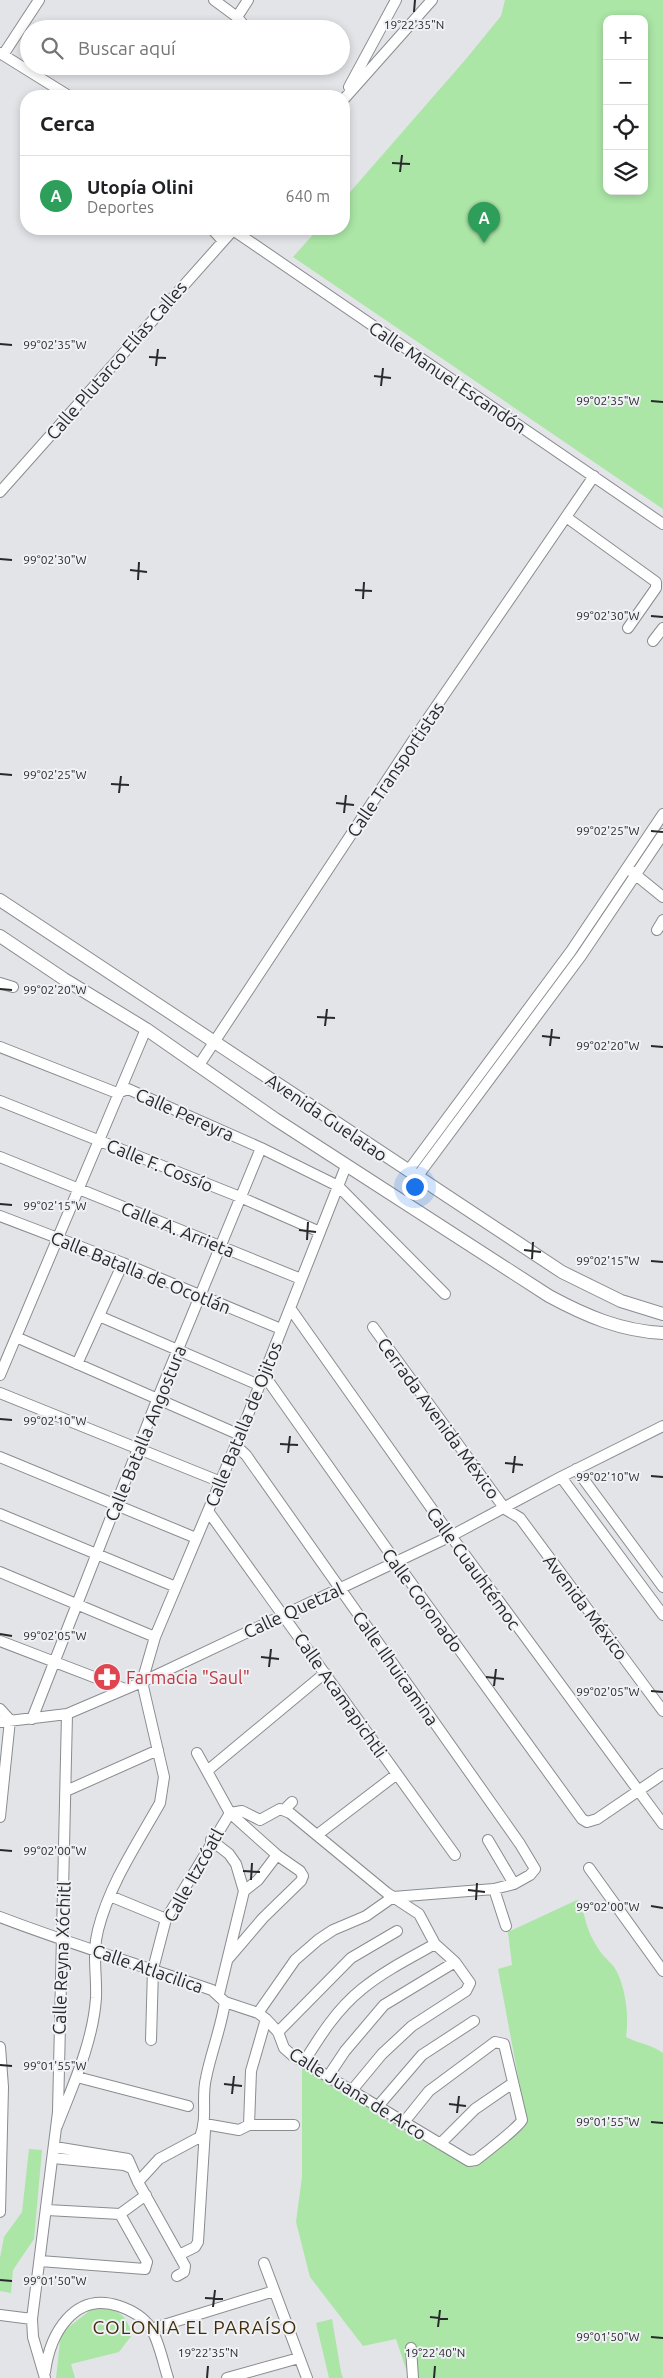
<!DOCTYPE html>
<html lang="es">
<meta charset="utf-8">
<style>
:root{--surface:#fff;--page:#f6f6f6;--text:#202124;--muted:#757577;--line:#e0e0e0;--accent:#76582c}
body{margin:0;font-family:Ubuntu,sans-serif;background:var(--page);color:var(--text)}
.controls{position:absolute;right:15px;top:15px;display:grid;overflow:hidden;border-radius:10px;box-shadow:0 2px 8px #0003}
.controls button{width:45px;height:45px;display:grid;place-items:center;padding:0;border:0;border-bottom:1px solid var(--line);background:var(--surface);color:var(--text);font:25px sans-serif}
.you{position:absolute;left:414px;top:1186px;width:18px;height:18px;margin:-12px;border:4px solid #fff;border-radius:50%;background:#1a73e8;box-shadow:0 0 0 8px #1a73e833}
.badge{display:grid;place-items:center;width:32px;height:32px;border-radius:50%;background:var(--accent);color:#fff;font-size:16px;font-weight:700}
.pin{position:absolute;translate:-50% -41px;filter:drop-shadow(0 1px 2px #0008)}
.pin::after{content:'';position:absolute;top:26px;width:18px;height:15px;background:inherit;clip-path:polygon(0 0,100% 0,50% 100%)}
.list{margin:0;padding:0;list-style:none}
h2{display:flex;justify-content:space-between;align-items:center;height:65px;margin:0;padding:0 20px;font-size:21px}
h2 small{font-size:16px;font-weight:400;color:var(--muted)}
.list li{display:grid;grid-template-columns:32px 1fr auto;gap:15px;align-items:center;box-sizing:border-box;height:80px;padding:0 20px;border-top:1px solid var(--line)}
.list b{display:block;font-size:19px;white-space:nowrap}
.list p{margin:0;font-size:16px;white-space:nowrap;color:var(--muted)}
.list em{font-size:16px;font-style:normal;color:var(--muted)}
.icon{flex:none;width:28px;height:28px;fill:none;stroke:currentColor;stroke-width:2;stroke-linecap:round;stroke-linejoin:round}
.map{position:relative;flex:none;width:663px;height:2378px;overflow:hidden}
.search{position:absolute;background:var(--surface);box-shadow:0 2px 8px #0003;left:20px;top:20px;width:330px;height:55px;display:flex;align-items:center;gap:12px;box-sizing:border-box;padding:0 18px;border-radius:28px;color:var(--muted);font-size:19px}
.panel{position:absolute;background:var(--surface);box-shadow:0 2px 8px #0003;left:20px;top:90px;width:330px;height:145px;border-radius:20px}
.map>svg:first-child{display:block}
</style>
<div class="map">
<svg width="663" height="2378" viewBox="0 0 663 2378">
<rect width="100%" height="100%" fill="#e2e4e8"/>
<path fill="#abe6a6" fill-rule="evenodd" d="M505 0H663V509L293 257 318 229H344V199L466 59 501 16ZM607 19H644V191H607Z
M577 1900 582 1904C585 1923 590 1938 602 1954 607 1960 614 1965 617 1972 626 1990 629 2017 626 2037 639 2044 651 2044 663 2053V2378H409L396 2339 363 2346 310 2277 296 2222 302 2177V2066L474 2167 527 2124 498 1969 512 1965 508 1932Z
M29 2149 42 2150 34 2239 13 2270 11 2293 0 2291V2258L4 2237 22 2212Z
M105 2307C121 2311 128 2319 132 2335L119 2352 71 2364 75 2378H56L61 2333 92 2309Z
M332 2319 341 2372 343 2378H329L316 2323Z"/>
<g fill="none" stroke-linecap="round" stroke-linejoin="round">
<g stroke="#8a8c90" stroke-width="12">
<path id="minor" d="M214 0 237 17 247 29
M237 17 248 0
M0 53 69 96
M3 55 39 0
M349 87 396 0
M344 99 432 0
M212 229 222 240
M233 230 663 524
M0 492 234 229
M566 517 656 582V588L628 628
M653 641 663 628
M631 871 663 897
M657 930 663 920
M0 983 13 987
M0 1047 117 1093 128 1089 261 1148 338 1186 445 1294
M199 1065 420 730 594 476
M0 1101 240 1197 320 1232
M0 1157 301 1279
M408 1171 571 951 663 814
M417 1177 581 956 663 834
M0 1216 123 1263 281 1329
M290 1308 451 1536 663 1824
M99 1316 259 1385
M373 1327 505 1509 520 1518 663 1711
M16 1337 240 1435
M77 1364 123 1263
M0 1375 146 1029
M264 1375 396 1562 582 1819 587 1822 597 1819 663 1774
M0 1393 221 1482
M235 1445 246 1455 520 1844 535 1869 530 1875 514 1884 494 1889 393 1897 366 1916 333 1930 318 1940 295 1960 258 2013
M0 1457 196 1538
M576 1469 663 1587
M561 1477 663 1615
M208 1511 455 1855
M0 1514 176 1587
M0 1572 155 1637
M0 1641 125 1689
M0 1709 10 1720 0 1817
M32 1719 157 1400 261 1148
M0 1722 67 1714 142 1682 451 1536 561 1477 663 1426
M197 1753 230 1813 277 1855 300 1871 303 1876 301 1881 263 1918 228 1959
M207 1771 325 1673
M66 1791 158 1750
M285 1809 292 1802
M230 1813 242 1811 260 1820 280 1809 290 1813 387 1893 419 1914 435 1944 455 1962 470 1983 466 1991 412 2026 382 2054 353 2089
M317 1835 397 1774
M211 1840 229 1854 236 1864 244 1891 219 1994
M488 1840 514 1884
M589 1868 663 1971
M494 1889 506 1926
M244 1891 258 1880 277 1855
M110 1896 166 1919
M0 1917C70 1944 141 1965 212 1990L225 2002 258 2013 266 2019 278 2032 284 2048 292 2055 469 2161 476 2160C484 2154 520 2126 522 2120L504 2044 495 2042 429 2091 404 2122
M278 2032 351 1958 397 1931
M151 2040 153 1969 166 1919 230 1813
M0 2047 3 2087 0 2212
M304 2062C320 2036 337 2009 362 1989 384 1971 410 1958 435 1944
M329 2075 345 2051 384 2005 455 1962
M77 2077 188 2106
M379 2105 422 2055 474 2021
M205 2124 239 2130 249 2125H294
M249 2125 251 2071 266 2019
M57 2126C73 2085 93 2042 96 1998 97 1975 92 1953 98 1930 110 1883 137 1844 160 1803L164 1777 142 1682 155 1637 240 1435 346 1166
M440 2144 475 2109 513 2083
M55 2147 128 2159 138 2182 185 2266 184 2272 177 2276
M53 2158 124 2165 131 2168
M138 2182 159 2159 200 2137C208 2117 201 2098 206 2078 211 2053 221 2028 225 2002
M47 2210 120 2214
M120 2214 146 2195
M179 2255 195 2247 198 2242 205 2130
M40 2261 145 2269 147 2262 120 2214
M264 2263 307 2378
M0 2315 32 2319
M151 2329 274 2291
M411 2348 413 2378
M45 2372C50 2334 74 2291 119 2306 131 2310 143 2317 150 2327 159 2340 163 2363 168 2378
M45 2378 33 2337 32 2319 58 2112 67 1714
M227 2378 299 2358"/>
</g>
<g stroke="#8a8c90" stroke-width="14">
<path id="major" d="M0 900 562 1272 621 1301 663 1314
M0 936 64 979 146 1029 275 1119 549 1296C586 1316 621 1331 663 1333"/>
</g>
<use href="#minor" stroke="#fff" stroke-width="10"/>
<use href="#major" stroke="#fff" stroke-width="12"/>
</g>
<path fill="none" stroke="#28292b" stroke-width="2" d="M414 12 415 0M392 163 410 164M400 172 402 155M0 344 12 345M149 357 166 358M156 366 158 349M374 376 391 378M381 386 383 368M651 401 663 402M0 559 12 560M130 570 147 572M138 580 139 562M355 590 372 591M363 599 364 582M651 616 663 617M0 774 12 775M111 784 129 785M119 793 121 776M336 803 354 805M344 813 346 795M651 831 663 832M0 989 12 990M317 1017 335 1018M325 1026 327 1009M542 1036 560 1038M550 1046 552 1029M651 1046 663 1047M0 1204 12 1205M299 1230 316 1232M307 1240 308 1222M524 1250 541 1252M532 1259 533 1242M651 1261 663 1262M0 1419 12 1420M280 1444 298 1445M288 1453 290 1436M505 1463 523 1465M513 1473 515 1456M651 1476 663 1477M0 1634 12 1636M261 1657 279 1659M269 1667 271 1649M486 1677 504 1679M494 1686 496 1669M651 1691 663 1692M0 1850 12 1851M243 1871 260 1872M251 1880 252 1863M468 1890 485 1892M476 1900 477 1883M651 1906 663 1908M0 2065 12 2066M224 2084 242 2086M232 2094 234 2076M449 2104 466 2106M457 2113 459 2096M651 2122 663 2123M0 2280 12 2281M205 2298 223 2299M213 2307 215 2290M430 2317 448 2319M438 2327 440 2310M651 2337 663 2338M207 2378 208 2366M434 2378 435 2366"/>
<defs>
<g id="pharmacy-disc" transform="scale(1.4375)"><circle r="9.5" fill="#e0444e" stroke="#eff1f5"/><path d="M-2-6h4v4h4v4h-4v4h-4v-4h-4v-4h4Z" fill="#fff"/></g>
</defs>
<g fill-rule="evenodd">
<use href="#pharmacy-disc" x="107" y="1677"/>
</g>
<g text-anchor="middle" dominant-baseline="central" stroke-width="4" stroke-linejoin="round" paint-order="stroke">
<g font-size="18" fill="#28292b" stroke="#eff1f5">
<text transform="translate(116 360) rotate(-49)">Calle Plutarco Elías Calles</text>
<text transform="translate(448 377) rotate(34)">Calle Manuel Escandón</text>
<text transform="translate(395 769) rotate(-56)">Calle Transportistas</text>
<text transform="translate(185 1114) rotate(24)">Calle Pereyra</text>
<text transform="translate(327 1117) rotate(34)">Avenida Guelatao</text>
<text transform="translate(160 1165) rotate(22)">Calle F. Cossío</text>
<text transform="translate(178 1229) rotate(22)">Calle A. Arrieta</text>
<text transform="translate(141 1272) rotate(22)">Calle Batalla de Ocotlán</text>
<text transform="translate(439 1418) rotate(54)">Cerrada Avenida México</text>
<text transform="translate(243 1424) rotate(-68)">Calle Batalla de Ojitos</text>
<text transform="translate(145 1433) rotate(-68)">Calle Batalla Angostura</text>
<text transform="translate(474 1568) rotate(54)">Calle Cuauhtémoc</text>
<text transform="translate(423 1600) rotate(54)">Calle Coronado</text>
<text transform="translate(586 1607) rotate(53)">Avenida México</text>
<text transform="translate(293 1610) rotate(-25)">Calle Quetzal</text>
<text transform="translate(396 1668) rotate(55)">Calle Ilhuicamina</text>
<text transform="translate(341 1695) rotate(55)">Calle Acamapichtli</text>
<text transform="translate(193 1875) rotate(-61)">Calle Itzcóatl</text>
<text transform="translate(61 1958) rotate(-88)">Calle Reyna Xóchitl</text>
<text transform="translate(148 1968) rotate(19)">Calle Atlacilica</text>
<text transform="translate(358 2093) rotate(32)">Calle Juana de Arco</text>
</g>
<g font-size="18" fill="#be3a42" stroke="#eff1f5" text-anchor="start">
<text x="126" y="1677">Farmacia "Saul"</text>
</g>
<g font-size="19" letter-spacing="1" fill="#432c07" stroke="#eff1f5">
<text x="195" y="2327">COLONIA EL PARAÍSO</text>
</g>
</g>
<g font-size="12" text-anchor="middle" fill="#28292b" stroke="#eff1f5" stroke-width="4" stroke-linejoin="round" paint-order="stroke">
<text x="414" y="29">19°22'35"N</text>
<text x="55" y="349">99°02'35"W</text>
<text x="608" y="405">99°02'35"W</text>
<text x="55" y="564">99°02'30"W</text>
<text x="608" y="620">99°02'30"W</text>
<text x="55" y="779">99°02'25"W</text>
<text x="608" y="835">99°02'25"W</text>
<text x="55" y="994">99°02'20"W</text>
<text x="608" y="1050">99°02'20"W</text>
<text x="55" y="1210">99°02'15"W</text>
<text x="608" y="1265">99°02'15"W</text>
<text x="55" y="1425">99°02'10"W</text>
<text x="608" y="1481">99°02'10"W</text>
<text x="55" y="1640">99°02'05"W</text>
<text x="608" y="1696">99°02'05"W</text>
<text x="55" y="1855">99°02'00"W</text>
<text x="608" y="1911">99°02'00"W</text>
<text x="55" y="2070">99°01'55"W</text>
<text x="608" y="2126">99°01'55"W</text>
<text x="55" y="2285">99°01'50"W</text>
<text x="608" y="2341">99°01'50"W</text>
<text x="208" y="2357">19°22'35"N</text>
<text x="435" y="2357">19°22'40"N</text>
</g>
</svg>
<div class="controls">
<button>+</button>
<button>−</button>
<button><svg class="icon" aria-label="locate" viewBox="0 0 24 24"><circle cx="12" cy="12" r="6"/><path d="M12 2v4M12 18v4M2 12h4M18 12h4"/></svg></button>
<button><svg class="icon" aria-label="layers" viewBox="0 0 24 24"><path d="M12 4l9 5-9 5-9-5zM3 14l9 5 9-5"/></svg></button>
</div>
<div class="you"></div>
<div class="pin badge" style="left:484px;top:243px;background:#2e9e5b">A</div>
<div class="search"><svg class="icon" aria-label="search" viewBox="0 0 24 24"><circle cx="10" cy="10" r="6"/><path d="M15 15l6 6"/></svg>Buscar aquí</div>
<section class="panel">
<h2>Cerca<small></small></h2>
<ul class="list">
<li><span class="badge" style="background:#2e9e5b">A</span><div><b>Utopía Olini</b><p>Deportes</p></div><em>640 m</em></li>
</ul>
</section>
</div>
